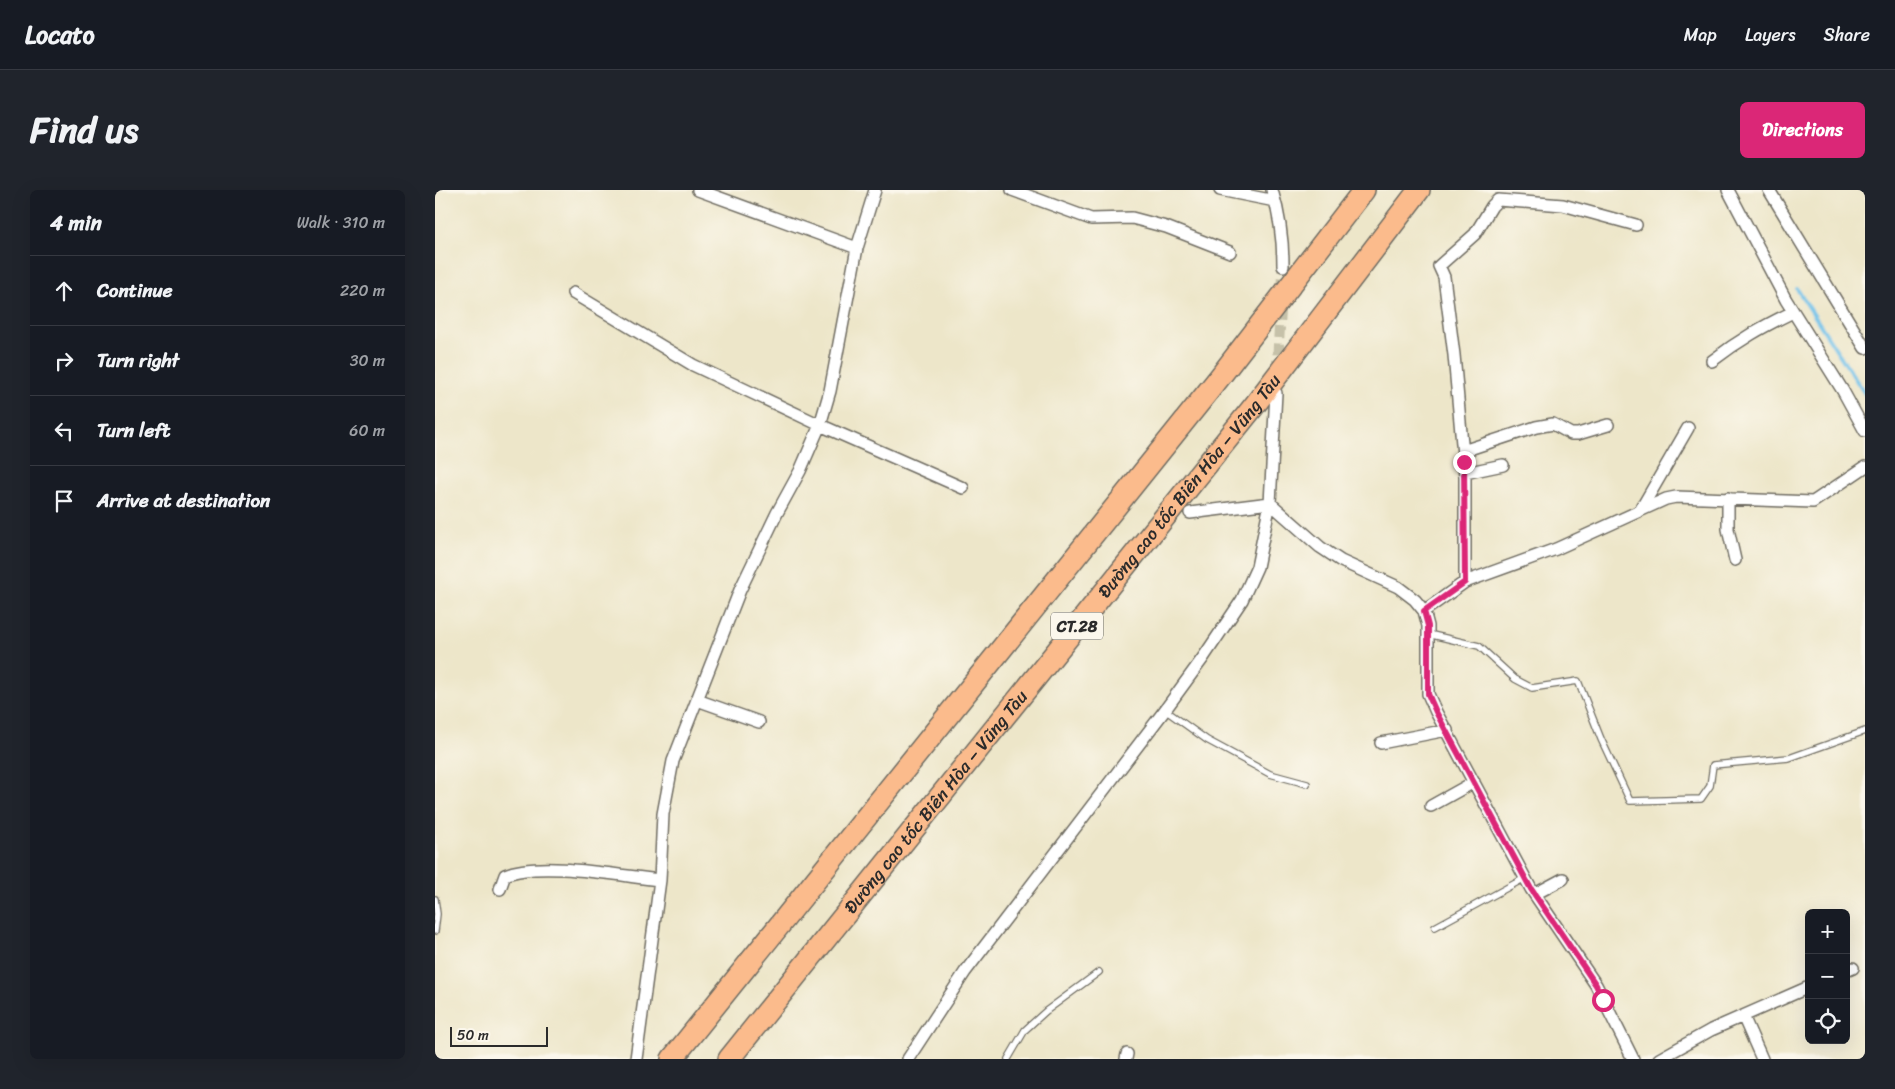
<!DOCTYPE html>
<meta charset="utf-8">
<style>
:root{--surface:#171b24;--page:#20242c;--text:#f1f3f6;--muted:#9ea1a6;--line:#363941;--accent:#db2777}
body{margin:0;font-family:Sriracha,sans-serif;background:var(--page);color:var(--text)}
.controls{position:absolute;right:15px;bottom:15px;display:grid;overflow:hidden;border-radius:8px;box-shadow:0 5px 20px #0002}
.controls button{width:45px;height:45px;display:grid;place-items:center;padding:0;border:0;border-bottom:1px solid var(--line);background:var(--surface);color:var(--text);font:25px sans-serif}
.scale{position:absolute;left:15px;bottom:12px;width:98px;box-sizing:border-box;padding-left:5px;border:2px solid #2b2b2b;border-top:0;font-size:14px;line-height:18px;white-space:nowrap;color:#2b2b2b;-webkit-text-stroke:4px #fbf7ec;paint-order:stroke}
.stop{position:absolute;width:15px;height:15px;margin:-11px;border:4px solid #db2777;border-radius:50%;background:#fff}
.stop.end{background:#db2777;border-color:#fff;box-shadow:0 1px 5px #0008}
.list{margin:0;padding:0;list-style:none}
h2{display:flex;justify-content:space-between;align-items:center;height:65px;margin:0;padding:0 20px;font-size:21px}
h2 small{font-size:16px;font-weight:400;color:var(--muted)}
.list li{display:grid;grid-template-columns:32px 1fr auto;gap:15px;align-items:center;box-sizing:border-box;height:70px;padding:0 20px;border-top:1px solid var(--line)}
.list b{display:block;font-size:19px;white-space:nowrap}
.list em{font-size:16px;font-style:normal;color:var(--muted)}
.icon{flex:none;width:28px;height:28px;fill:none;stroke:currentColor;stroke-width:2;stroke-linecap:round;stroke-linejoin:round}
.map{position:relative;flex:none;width:1430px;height:869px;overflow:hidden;border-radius:8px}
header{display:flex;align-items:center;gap:30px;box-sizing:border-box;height:70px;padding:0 25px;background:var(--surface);border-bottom:1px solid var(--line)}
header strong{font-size:24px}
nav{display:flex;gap:28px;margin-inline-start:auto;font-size:18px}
.intro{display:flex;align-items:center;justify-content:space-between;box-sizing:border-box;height:120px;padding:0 30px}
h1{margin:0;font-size:35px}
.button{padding:12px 22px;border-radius:8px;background:var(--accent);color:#fff;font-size:18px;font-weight:700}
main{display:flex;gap:30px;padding:0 30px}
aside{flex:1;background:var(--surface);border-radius:8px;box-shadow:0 5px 20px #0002}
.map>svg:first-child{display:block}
</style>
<header>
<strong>Locato</strong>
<nav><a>Map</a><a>Layers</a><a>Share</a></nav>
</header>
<div class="intro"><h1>Find us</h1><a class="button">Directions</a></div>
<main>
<aside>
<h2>4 min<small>Walk · 310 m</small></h2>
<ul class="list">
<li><svg class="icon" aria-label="ahead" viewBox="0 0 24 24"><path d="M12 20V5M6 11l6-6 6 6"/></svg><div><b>Continue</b></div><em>220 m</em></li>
<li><svg class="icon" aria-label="right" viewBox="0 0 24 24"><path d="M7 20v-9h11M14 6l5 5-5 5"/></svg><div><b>Turn right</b></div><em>30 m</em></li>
<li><svg class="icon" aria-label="left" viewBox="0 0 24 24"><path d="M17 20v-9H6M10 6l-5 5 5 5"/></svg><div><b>Turn left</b></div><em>60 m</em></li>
<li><svg class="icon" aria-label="arrive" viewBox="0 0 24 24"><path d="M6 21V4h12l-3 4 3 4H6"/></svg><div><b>Arrive at destination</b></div></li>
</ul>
</aside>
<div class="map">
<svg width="1430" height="869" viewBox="0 0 1430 869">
<rect width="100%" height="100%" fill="#fbf7ec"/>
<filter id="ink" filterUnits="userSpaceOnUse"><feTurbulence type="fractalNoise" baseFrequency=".02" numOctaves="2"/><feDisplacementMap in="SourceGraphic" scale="10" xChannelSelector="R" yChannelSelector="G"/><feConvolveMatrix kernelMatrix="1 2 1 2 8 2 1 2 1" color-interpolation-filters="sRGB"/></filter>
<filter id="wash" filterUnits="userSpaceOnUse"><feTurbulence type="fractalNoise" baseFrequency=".0096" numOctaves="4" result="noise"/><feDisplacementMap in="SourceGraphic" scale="20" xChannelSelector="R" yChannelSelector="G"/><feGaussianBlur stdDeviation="1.12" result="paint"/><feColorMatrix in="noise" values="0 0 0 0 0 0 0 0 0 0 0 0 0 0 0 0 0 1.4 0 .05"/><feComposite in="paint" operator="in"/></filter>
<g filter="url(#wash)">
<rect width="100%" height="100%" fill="#ede6c9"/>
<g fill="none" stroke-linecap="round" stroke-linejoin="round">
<path stroke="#6dc0e9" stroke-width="4" d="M1362 99 1430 204"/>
</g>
</g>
<g filter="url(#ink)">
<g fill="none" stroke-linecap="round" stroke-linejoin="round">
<path stroke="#c6c1a9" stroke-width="11" stroke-dasharray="11 5.5" stroke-linecap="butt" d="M842 181 848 76"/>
<g stroke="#6f6c62" stroke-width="8">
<path id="service" d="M993 444 1044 456 1080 489 1097 498 1143 491 1166 549 1195 611 1266 609 1275 596 1278 575 1354 568 1430 541
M730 520 772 550 835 584 872 594
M0 709 2 724 0 741
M1000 737 1090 688
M573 869 590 840 611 821 664 782"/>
</g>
<g stroke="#6f6c62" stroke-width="14">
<path id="minor" d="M263 0 422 58
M577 0 656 29 697 28 731 37 795 62
M785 0 840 11
M837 0C845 26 848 49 848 76
M1293 0 1351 110 1408 201 1430 241
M1334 0 1430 158
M138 103 258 175 385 235 528 298
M1277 171C1304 150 1327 137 1358 122
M1028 261 1101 237 1118 234 1136 244H1143L1173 235
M1030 283 1068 275
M1293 308V339L1300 370
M1206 319 1253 238
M755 323 835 313 885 357 906 371 963 397 980 410 989 421 993 436V504L1001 522 1096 699 1161 795 1198 869
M1030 392V287L1019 165 1009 87 1004 76 1040 44 1057 16 1063 10 1128 15 1201 35
M989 421 1030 392 1121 359 1231 309 1241 307 1378 312 1430 277
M262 510 324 532
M946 553 1012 540
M996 616 1039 592
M65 699 70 685C104 670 186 686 225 690
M1100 704 1128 689
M1411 781 1418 778
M1308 826 1327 869
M201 869 225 690 228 624 238 571 305 400 342 323 365 281 385 235 395 201 422 58 440 0
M473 869 530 782 730 520 768 468 807 410 822 377 835 313 841 203
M691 869 692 864
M1224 869 1276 840 1374 797"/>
</g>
<g stroke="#6f6c62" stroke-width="24">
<g id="motorway">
<path d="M237 869 784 188 929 0"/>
<path id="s1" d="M294 869 819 216 984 0"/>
</g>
</g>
<use href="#service" stroke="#fff" stroke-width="5.5"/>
<use href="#minor" stroke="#fff" stroke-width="11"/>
<use href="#motorway" stroke="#fbbb8c" stroke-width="21"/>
</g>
</g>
<g fill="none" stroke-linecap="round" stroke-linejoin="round" filter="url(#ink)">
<path stroke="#db2777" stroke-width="6" d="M1029 272 1030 392 989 421 993 436V504L1001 522 1096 699 1161 795 1168 810"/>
</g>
<g text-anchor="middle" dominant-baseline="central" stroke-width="5" stroke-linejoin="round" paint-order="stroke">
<rect fill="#fbf7ec" stroke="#696865" stroke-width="1" x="616" y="422.5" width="52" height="27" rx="4"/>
<g font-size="16" font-weight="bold" fill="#2b2b2b">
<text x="642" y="436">CT.28</text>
</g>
<g font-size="18" fill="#2b2b2b" stroke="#fbf7ec">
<text stroke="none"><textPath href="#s1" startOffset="735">Đường cao tốc Biên Hòa – Vũng Tàu</textPath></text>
<text stroke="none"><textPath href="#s1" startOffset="330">Đường cao tốc Biên Hòa – Vũng Tàu</textPath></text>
</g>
</g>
</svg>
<div class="controls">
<button>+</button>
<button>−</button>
<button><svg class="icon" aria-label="locate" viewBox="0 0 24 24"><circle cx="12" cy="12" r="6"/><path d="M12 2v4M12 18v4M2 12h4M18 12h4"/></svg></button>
</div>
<div class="scale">50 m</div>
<div class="stop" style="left:1168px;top:810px"></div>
<div class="stop end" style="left:1029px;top:272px"></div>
</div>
</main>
